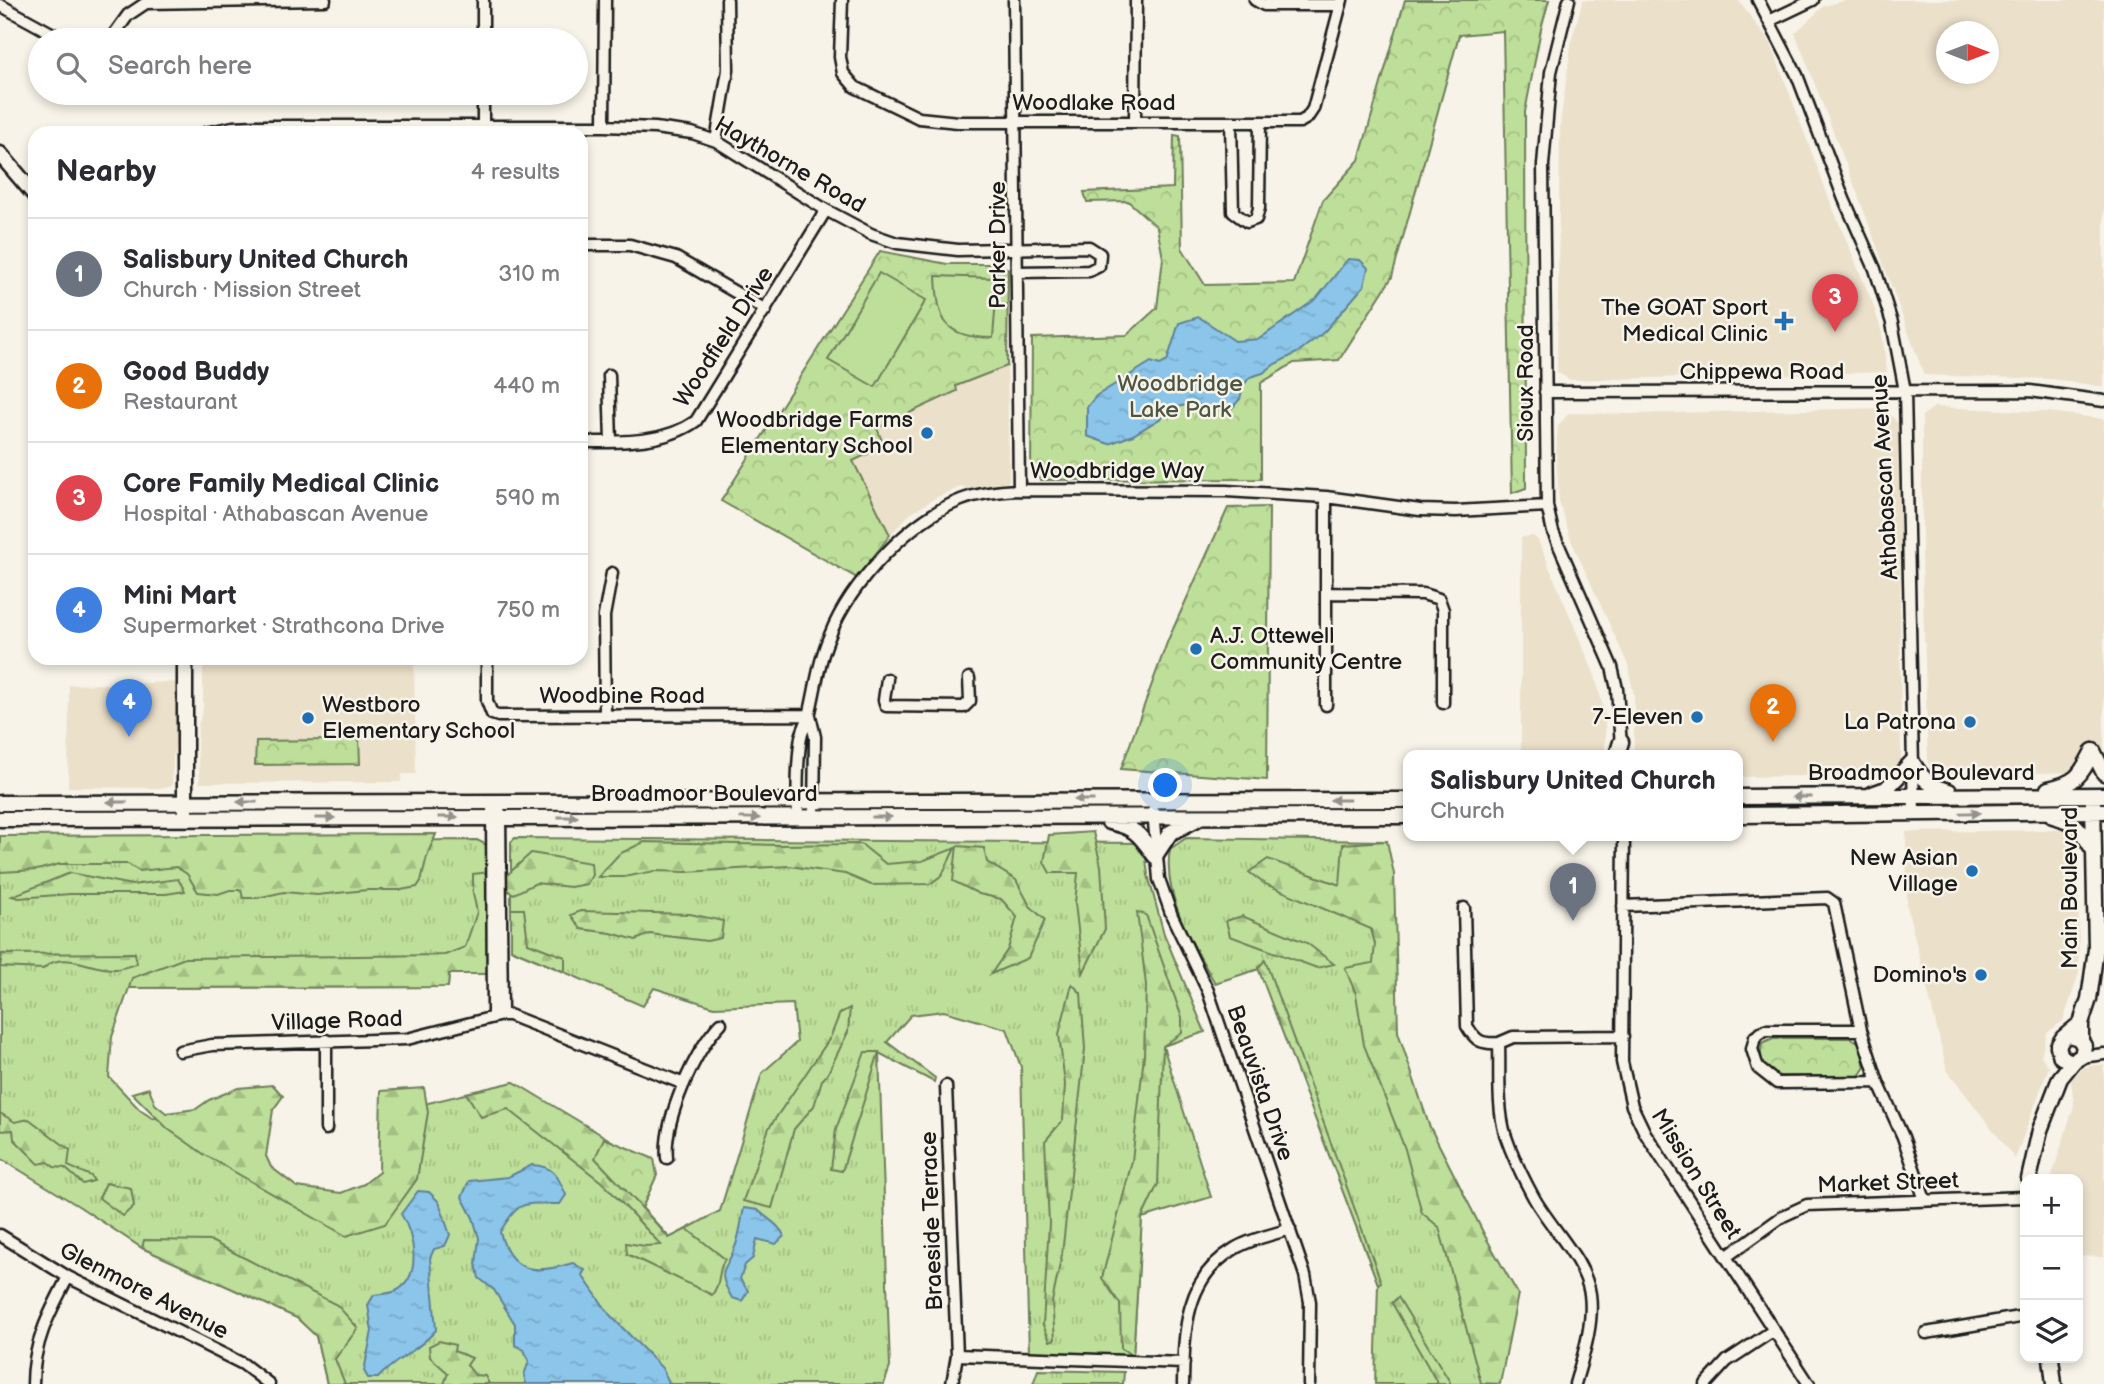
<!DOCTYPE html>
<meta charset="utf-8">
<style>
:root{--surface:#fff;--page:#f7f7f7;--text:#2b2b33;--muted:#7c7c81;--line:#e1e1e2;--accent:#1f6fb2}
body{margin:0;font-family:"Balsamiq Sans",sans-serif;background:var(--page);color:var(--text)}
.controls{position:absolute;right:21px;bottom:21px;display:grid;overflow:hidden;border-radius:14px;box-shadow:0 4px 10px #0003}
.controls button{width:63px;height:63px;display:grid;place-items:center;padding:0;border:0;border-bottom:2px solid var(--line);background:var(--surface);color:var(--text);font:35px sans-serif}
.compass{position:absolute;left:1936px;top:21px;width:63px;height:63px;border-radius:50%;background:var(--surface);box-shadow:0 4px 10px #0003;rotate:90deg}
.you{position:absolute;left:1166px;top:786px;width:24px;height:24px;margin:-18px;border:5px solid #fff;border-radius:50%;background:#1a73e8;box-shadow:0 0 0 10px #1a73e833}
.badge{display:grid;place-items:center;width:46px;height:46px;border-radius:50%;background:var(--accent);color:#fff;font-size:23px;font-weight:700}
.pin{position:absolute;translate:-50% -58px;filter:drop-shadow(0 2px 4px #0008)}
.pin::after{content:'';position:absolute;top:37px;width:24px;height:21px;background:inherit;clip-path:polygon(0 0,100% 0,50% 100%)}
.popup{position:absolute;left:1403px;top:750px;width:340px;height:91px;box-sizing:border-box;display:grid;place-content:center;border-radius:14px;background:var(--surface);filter:drop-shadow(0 2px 5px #0005);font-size:23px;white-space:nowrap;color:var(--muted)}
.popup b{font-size:26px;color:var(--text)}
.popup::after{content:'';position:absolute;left:50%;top:100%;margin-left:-14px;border:14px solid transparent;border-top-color:var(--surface)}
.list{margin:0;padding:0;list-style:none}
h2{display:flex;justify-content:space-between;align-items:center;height:91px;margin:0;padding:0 28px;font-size:30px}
h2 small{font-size:23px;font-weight:400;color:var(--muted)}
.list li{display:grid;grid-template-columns:46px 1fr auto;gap:21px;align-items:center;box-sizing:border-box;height:112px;padding:0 28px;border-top:2px solid var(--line)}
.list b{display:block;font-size:26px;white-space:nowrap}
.list p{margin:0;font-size:23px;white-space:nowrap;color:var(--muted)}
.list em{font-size:23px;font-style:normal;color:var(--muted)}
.icon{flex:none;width:38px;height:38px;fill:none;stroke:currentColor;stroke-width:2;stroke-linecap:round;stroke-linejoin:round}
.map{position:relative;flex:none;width:2104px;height:1384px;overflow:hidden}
.search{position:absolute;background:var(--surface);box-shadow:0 4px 10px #0003;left:28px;top:28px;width:560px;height:77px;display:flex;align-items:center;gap:18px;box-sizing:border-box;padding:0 24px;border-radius:38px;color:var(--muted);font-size:26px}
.panel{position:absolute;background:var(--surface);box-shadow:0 4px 10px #0003;left:28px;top:126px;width:560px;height:539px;border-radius:21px}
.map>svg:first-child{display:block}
</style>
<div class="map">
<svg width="2104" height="1384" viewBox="0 0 2104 1384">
<defs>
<pattern id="grass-tufts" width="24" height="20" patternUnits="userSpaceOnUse" patternTransform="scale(1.75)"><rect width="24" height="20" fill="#bedf99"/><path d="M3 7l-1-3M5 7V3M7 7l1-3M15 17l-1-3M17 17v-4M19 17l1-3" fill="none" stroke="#a3bf83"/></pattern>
<pattern id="forest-firs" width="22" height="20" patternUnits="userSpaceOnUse" patternTransform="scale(1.75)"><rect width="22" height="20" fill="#bedf99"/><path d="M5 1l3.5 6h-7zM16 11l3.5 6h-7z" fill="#a3bf83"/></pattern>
<pattern id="park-crowns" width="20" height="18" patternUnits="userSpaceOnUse" patternTransform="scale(1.75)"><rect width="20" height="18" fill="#bedf99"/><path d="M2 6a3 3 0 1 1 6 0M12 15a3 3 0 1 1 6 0" fill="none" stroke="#a3bf83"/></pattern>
<pattern id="water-ripples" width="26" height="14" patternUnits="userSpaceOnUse" patternTransform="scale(1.75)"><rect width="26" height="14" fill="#8bc5ea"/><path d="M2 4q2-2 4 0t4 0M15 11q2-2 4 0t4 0" fill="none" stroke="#77a9c8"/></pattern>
</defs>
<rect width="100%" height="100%" fill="#f7f3e8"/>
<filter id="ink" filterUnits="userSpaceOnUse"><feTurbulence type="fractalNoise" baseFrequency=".0143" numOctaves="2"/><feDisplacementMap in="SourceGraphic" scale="14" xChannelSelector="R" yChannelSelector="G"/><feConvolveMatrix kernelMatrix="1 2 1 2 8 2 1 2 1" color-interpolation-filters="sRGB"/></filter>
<g filter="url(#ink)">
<path fill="#ebe0ca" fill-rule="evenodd" d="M1583 0H1738L1771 44 1831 204 1873 304 1882 333 1887 372 1570 380 1557 372 1560 125 1572 38Z
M1847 0H2104V387L2053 379 1924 375 1858 195 1795 33 1824 6ZM1946 32H1988V74H1946Z
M1007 366 1009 480 1006 483 971 490 961 487 937 497 910 514 890 535 853 461 884 446 877 428 957 391 955 386Z
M1934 407 2049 412 2104 419V772L1935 774 1928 763 1922 560V416Z
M1884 408 1899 424 1901 762 1891 775 1738 777V755H1634V696L1628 665 1571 540 1559 501 1556 454 1558 426 1569 413 1630 414Z
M1533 536 1538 540 1595 676 1605 715V755H1521V537Z
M203 658H414L416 774H402L401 782 200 783 197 747 198 726 203 709Z
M177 682V740L173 756 172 786 165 788 68 787 69 685Z
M2066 830 2078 838 2079 973 2063 1021 2047 1033 2041 1056 2049 1067 2015 1159 1947 1070 1907 906 1906 832Z
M2094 1065H2104V1257L2078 1256V1179H2051L2074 1105 2071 1079 2083 1068Z"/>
<path fill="url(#grass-tufts)" stroke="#6d7e5a" stroke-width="2" d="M515 838 1144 843 1148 875 1164 934 1205 1032 1163 1046 1211 1197 1142 1218 1133 1356 1029 1353 1021 1067 1007 1029 944 1011 911 1015 887 1042 935 1078 934 1082 879 1053 890 1367 884 1384H327L316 1336 297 1318 142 1248 80 1207 0 1158V843L477 840 489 846 491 974H449L448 987 129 988 112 1037 109 1077 140 1110 152 1118 251 1119 253 1180 346 1208 383 1176V1114L514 1082 596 1158 670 1238 720 1211 762 1073 797 1042 793 1004 714 1007 654 988 643 1006 511 949V842Z
M1186 838 1387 841 1386 1027 1496 1384H1375L1378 1284 1259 969 1215 983C1192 944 1162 895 1170 849Z
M1038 1370 1124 1372 1123 1384H1033Z"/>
<path fill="url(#forest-firs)" stroke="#6d7e5a" stroke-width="2" d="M1093 832 1101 866 1105 929 1083 973 1075 903 1078 873H1050L1044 862 1049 835Z
M436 834 427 856 421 881 417 887 401 890H367L317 895 284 892 257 898H243L241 890H230L218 894 198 892 187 874 176 867 139 871 128 864H60L37 870 0 872V836Z
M1387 841 1394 874 1398 1032 1429 1125 1485 1236 1518 1294 1500 1384 1481 1383 1439 1227 1422 1213 1405 1149 1364 1045 1356 994 1345 968 1373 963 1375 944 1371 929 1263 883 1249 872 1268 859 1340 885 1343 844Z
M644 842 780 845 861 844 886 864 922 861 955 848 942 875 930 884 871 885 845 874 789 866 686 872 655 871 624 877H598L619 854Z
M957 846 984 848 987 862 1016 880 1030 906 1045 920 1028 958 991 974 1008 949 1017 917 1001 899 979 894 953 881Z
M531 853 591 863 592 875 587 884 570 887 536 883 514 894 506 890V876Z
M490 872 491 974H449L448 987 129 988 132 978 185 958 445 955 465 947 477 912 473 893V874Z
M70 873 132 885 178 879 185 891 166 894H70L19 898 12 896Z
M511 909H524L528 943 565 957V972L511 949Z
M581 911 690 914 723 921 721 938 707 941 650 934 636 940 611 933 581 929 571 915Z
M1137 912 1146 915 1182 1018V1033L1163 1046 1158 1184 1142 1218 1133 1356 1121 1348 1120 1304 1102 1278 1132 1161 1144 1056 1146 985Z
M1242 916 1307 943 1334 964 1317 968 1230 936 1226 921Z
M135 953 137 964C130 965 122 969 115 969 91 970 63 949 43 969L0 967 2 954Z
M1265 960 1381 1282 1378 1284 1258 968Z
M1072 984 1081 993 1085 1049 1062 1254 1052 1302 1055 1339 1050 1341 1043 1325 1049 1223 1045 1141 1063 1120 1065 1084 1059 1034Z
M850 1008 848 1032 827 1075 822 1080 814 1106 794 1129 772 1208 743 1201 769 1128 830 1038 840 1013Z
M865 1052H879L842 1171 831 1169 836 1129Z
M514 1082 615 1143 655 1178 642 1208 669 1238 687 1229 725 1259C716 1272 723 1280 712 1295L627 1254 626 1243 645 1246 661 1245 604 1184 508 1109 481 1117 466 1093Z
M273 1085 283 1096 273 1110 266 1156 271 1167 297 1187 341 1193 364 1184 379 1172 381 1091 424 1088 428 1112 417 1179 385 1224 346 1236 205 1155 168 1129 132 1093 149 1088 155 1104 166 1113 196 1109 209 1100 238 1088Z
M0 1113 15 1122 29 1119 70 1150 68 1166 91 1176 94 1181 83 1184 65 1168 54 1167 48 1162 39 1164 14 1139 13 1130 0 1131Z
M106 1183 131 1188 134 1206 123 1216 99 1198Z
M144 1240 211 1241 337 1305 358 1328 335 1359 345 1384H327L316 1336 297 1318 142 1248Z
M1398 1297 1450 1382V1384H1438L1392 1303Z
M439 1341 455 1345 454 1351 472 1358 467 1365 475 1375 485 1376 489 1384H444L448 1373 430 1357 429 1346Z"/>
<path fill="url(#park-crowns)" stroke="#6d7e5a" stroke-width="2" d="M1405 0H1549L1541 29 1525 112 1526 488 1512 493 1503 31 1459 35 1392 277 1339 360 1294 363 1261 383V479L1041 480 1031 472 1032 338 1127 335 1157 308 1163 258 1157 227 1128 201 1087 202 1084 192 1173 188 1174 135 1180 136 1182 248 1205 285 1294 283 1323 200 1359 160Z
M880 251 947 264H1000L1008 269 1007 366 956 386 957 391 877 428 884 446 853 461 890 535 857 578 721 501Z
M1269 507 1267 780 1121 769 1168 640 1228 508Z
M326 735H359L360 764 255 765 256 741 325 740Z
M1773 1038H1850L1859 1042 1865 1067 1859 1076H1773C1762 1067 1759 1057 1762 1043Z
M604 1138 654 1159 657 1175 642 1208 595 1158Z"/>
<path fill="#bedf99" stroke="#6d7e5a" stroke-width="2" d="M879 273 926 300 875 387 828 360Z
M936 276 992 278 997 285 993 338C944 337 938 322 936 276Z"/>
<path fill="url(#water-ripples)" stroke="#5f8198" stroke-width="2" d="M1348 259 1360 260 1368 268 1364 286 1324 332 1297 353 1275 364 1263 373 1250 377 1243 386 1240 399 1232 408 1214 409 1196 404 1181 406 1133 435 1109 444 1087 436V407L1096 396 1151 362 1160 365 1167 361 1179 323 1199 317 1235 341 1259 339 1316 299Z
M532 1165C554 1166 558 1176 566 1195L560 1204C524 1204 520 1198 500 1232 511 1275 536 1274 573 1263L585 1270 582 1275 610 1315 662 1368 670 1384H526L524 1375 529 1361 524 1350 515 1345V1324L494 1290 479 1278 476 1264 479 1238 473 1218 462 1197 469 1181 508 1177Z
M418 1191 429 1192 439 1202 450 1235 445 1246 434 1249 430 1258 436 1330C419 1351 397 1357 378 1378H368L364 1371 372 1331 368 1305 374 1295C381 1294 390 1294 396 1291 423 1277 414 1234 401 1214Z
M744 1208 758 1210C767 1219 780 1225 784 1236L776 1244 757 1239 753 1258 745 1265 740 1279 748 1291 742 1301 732 1298C715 1269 726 1272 735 1247 740 1235 741 1221 744 1208Z"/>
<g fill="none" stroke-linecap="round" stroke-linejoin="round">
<g stroke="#1c1c1c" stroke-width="15">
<path id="street" d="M842 0 840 57 843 73 855 87 919 118 958 122H1300L1307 118 1313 109 1342 0
M1014 0 1019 490
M1255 0 1264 5H1341
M1569 0 1551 72 1543 165 1547 506 1553 532 1612 667 1617 689 1621 746
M1758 0 1797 75 1844 199 1875 269 1892 323 1905 391 1914 813
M0 5 64 40
M1769 21 1813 0
M110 40 128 15 146 3 325 0
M483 40V0
M1135 121 1136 0
M1231 122 1233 212 1247 222 1256 219 1259 208 1260 122
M483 125V93
M604 126 605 0
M205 133 233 127 255 126H604L655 128 692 133 716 141 826 210 871 234 897 243 958 250 1089 247 1100 254 1099 266 1089 271 1017 272
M716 141 728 70 727 0
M581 245H630L676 258 766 310
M609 375 611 442
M1545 392 2030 391 2104 401
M581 442C620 442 664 444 696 421L826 210
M1326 497V705
M1327 593 1423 594 1439 599 1443 610V703
M487 658V701L492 714 498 716 810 715
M887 679 884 700 886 706 964 707 970 701 969 678
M605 716 604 616 612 573
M810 716 815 737 814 817
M492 801 493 1017
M1153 811 1159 879 1172 916 1208 991 1305 1275 1310 1302 1309 1384
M500 812 502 1015
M798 817C797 792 797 763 801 737 803 729 808 721 810 712 816 686 819 660 830 635 850 584 909 520 961 500 979 493 999 491 1019 490L1226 491 1326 497 1420 510 1456 511 1547 506
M1624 835 1622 1062 1632 1106 1645 1133 1809 1384
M1623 906 1827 898 1834 903 1861 1030 1878 1082 1903 1137 1925 1200
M1464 908 1467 1026C1476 1042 1482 1044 1499 1043
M1861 1030H1765L1755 1037 1752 1049 1758 1068 1777 1083 1878 1082
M180 1051 212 1045 407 1039 502 1015H509L684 1084
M2081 1057 2104 1054
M946 1086 957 1355 952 1384
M326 1129V1040
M667 1158C663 1120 695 1050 721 1023
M0 1235 68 1277 243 1364 269 1384
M1726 1257 1783 1216 1807 1205 2025 1197
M1926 1333 2025 1316
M957 1355 1184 1363
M33 1384C33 1343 49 1313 68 1277
M1183 1384C1184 1333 1184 1279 1234 1249 1250 1239 1272 1235 1290 1229
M1575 1384C1583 1356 1594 1324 1590 1294 1585 1260 1550 1227 1534 1198 1523 1178 1512 1155 1505 1134 1497 1106 1500 1072 1499 1043L1513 1037H1524L1623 1036
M1706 1384 1727 1361 1774 1330"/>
</g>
<g stroke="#1c1c1c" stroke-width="19">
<path id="secondary" d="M0 154 35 195
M2093 751 2104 773
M1617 755 1621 742
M2048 789C2077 783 2080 776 2093 751
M1872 794 1886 789 1912 762C1921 778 1931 787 1949 791
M1738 797 2104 795
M0 803 1408 800
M185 811V658
M1738 815 2104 811
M2053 816C2077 822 2081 830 2094 851
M0 819 1408 816
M1109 822C1135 827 1140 835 1155 856L1170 833 1199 818
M2069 1035 2079 1038 2084 1046 2082 1056 2072 1062 2061 1057 2058 1046 2063 1038 2081 1023
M2081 1040V1023L2089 999 2096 949 2093 802
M2029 1179 2040 1130 2060 1078 2073 1062
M2051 1358 2054 1384"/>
</g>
<use href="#street" stroke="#f7f3e8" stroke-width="10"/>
<use href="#secondary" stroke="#f7f3e8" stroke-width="14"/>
</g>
<defs><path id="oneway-solid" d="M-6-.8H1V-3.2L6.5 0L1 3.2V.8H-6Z" transform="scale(1.75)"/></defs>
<g fill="#94928c">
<use href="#oneway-solid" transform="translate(1802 797) rotate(180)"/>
<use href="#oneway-solid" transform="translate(1084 800) rotate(180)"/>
<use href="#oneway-solid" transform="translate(1340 800) rotate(180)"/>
<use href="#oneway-solid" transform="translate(117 802) rotate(180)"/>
<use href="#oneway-solid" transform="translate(247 802) rotate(-180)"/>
<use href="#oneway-solid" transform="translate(1970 813) rotate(-1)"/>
<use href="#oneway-solid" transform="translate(448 817)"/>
<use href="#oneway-solid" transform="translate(568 817)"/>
<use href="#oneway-solid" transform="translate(882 817)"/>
<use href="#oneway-solid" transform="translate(325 818)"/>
<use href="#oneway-solid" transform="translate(750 818) rotate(1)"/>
</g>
</g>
<g fill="#1f6fb2" stroke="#f7f3e8" stroke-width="2.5">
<path d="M1780.5 310.5h7v7h7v7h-7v7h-7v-7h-7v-7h7z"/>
<circle cx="927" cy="433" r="7"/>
<circle cx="1196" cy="649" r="7"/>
<circle cx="1697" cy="717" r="7"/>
<circle cx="308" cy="718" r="7"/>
<circle cx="1970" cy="722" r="7"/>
<circle cx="1972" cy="871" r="7"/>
<circle cx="1981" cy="975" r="7"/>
</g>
<g text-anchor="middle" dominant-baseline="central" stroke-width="5" stroke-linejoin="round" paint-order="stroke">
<g font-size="23" fill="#1c1c1c" stroke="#f7f3e8">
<text x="1094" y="103">Woodlake Road</text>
<text transform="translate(790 165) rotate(30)">Haythorne Road</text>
<text transform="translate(998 245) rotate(-90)">Parker Drive</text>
<text transform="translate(724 337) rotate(-57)">Woodfield Drive</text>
<text x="1762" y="372">Chippewa Road</text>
<text transform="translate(1526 383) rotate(-90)">Sioux Road</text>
<text x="1117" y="471">Woodbridge Way</text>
<text transform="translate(1885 477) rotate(-93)">Athabascan Avenue</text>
<text x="622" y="696">Woodbine Road</text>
<text x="1921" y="773">Broadmoor Boulevard</text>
<text x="704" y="794">Broadmoor Boulevard</text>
<text transform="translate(2070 888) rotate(-90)">Main Boulevard</text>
<text transform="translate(337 1021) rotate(-2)">Village Road</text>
<text transform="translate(1260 1083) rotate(71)">Beauvista Drive</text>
<text transform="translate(1696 1174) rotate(58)">Mission Street</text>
<text transform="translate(1888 1183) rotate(-2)">Market Street</text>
<text transform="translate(932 1221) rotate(-92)">Braeside Terrace</text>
<text transform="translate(144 1291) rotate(27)">Glenmore Avenue</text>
</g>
<g font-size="23" fill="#1c1c1c" stroke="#f7f3e8" text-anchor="end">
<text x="1768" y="308">The GOAT Sport<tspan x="1768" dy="26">Medical Clinic</tspan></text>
<text x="913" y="420">Woodbridge Farms<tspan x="913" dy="26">Elementary School</tspan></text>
<text x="1210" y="636" text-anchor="start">A.J. Ottewell<tspan x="1210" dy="26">Community Centre</tspan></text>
<text x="322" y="705" text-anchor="start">Westboro<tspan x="322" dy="26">Elementary School</tspan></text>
<text x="1683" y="717">7-Eleven</text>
<text x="1956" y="722">La Patrona</text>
<text x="1958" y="858">New Asian<tspan x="1958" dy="26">Village</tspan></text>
<text x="1967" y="975">Domino's</text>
</g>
<g font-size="23" fill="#4d5642" stroke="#f7f3e8">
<text x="1180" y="384">Woodbridge<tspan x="1180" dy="26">Lake Park</tspan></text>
</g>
</g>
</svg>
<div class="controls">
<button>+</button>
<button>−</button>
<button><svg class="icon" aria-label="layers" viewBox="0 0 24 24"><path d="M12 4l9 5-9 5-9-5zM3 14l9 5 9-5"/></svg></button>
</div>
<svg class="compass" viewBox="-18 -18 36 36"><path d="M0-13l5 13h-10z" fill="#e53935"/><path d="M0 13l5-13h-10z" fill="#7c7c81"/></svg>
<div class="you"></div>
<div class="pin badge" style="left:1573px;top:921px;background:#6b7280">1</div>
<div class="popup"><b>Salisbury United Church</b>Church</div>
<div class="pin badge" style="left:1773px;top:742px;background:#e8710a">2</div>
<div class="pin badge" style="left:1835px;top:332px;background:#e0444e">3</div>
<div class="pin badge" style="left:129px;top:737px;background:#3f7fe0">4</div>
<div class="search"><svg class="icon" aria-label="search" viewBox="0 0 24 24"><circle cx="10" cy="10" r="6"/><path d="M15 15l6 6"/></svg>Search here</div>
<section class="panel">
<h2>Nearby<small>4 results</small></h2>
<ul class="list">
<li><span class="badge" style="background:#6b7280">1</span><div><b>Salisbury United Church</b><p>Church · Mission Street</p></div><em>310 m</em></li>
<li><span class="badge" style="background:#e8710a">2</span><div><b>Good Buddy</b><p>Restaurant</p></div><em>440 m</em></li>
<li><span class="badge" style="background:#e0444e">3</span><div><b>Core Family Medical Clinic</b><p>Hospital · Athabascan Avenue</p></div><em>590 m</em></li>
<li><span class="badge" style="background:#3f7fe0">4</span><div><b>Mini Mart</b><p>Supermarket · Strathcona Drive</p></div><em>750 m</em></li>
</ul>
</section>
</div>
